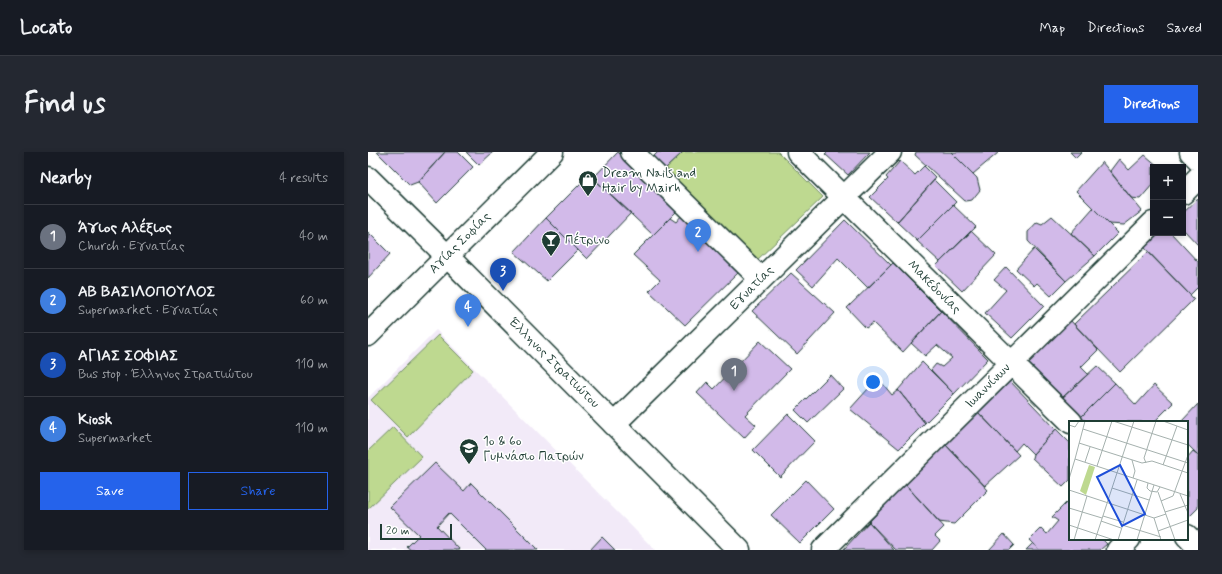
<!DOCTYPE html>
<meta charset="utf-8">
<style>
:root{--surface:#171b24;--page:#242831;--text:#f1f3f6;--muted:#9ea1a6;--line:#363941;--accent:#2563eb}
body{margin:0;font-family:Mynerve,sans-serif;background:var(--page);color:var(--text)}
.controls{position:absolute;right:12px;top:12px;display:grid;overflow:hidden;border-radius:0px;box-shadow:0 2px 6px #0003}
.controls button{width:36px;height:36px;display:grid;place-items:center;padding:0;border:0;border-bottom:1px solid var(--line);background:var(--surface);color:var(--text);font:20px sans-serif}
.scale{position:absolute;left:12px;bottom:10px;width:72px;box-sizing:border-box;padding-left:4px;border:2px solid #1f3d34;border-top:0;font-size:11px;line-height:14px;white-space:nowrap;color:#1f3d34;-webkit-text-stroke:3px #fff;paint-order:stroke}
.you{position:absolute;left:505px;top:230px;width:14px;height:14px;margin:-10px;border:3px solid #fff;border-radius:50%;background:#1a73e8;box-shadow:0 0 0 6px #1a73e833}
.badge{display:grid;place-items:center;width:26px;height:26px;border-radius:50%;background:var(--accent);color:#fff;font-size:13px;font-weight:700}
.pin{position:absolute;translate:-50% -33px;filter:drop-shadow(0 1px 2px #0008)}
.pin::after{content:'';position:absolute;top:21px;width:14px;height:12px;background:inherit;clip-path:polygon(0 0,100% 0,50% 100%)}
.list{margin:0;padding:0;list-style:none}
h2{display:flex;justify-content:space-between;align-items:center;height:52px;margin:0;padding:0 16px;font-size:17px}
h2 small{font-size:13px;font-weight:400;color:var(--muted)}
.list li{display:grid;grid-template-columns:26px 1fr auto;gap:12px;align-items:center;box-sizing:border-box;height:64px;padding:0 16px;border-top:1px solid var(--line)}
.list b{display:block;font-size:15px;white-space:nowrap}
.list p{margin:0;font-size:13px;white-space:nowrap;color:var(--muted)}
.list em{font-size:13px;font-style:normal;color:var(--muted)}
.actions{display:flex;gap:8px;padding:12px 16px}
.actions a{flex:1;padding:9px 0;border:1px solid var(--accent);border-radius:0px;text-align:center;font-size:14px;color:var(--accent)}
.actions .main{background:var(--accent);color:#fff}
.map{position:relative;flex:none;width:830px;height:398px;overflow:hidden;border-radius:0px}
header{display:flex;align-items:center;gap:24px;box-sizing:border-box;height:56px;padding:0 20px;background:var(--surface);border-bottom:1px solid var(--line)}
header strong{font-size:19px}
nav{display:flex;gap:22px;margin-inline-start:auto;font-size:14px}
.intro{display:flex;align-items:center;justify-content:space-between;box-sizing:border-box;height:96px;padding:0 24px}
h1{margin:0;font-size:28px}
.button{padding:10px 18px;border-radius:0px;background:var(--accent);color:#fff;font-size:14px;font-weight:700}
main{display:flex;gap:24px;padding:0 24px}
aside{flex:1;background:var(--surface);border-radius:0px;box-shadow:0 2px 6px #0003}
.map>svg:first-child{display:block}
</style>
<header>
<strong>Locato</strong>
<nav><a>Map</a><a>Directions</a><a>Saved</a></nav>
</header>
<div class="intro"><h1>Find us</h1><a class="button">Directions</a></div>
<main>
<aside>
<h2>Nearby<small>4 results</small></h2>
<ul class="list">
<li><span class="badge" style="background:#6b7280">1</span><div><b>Άγιος Αλέξιος</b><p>Church · Εγνατίας</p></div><em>40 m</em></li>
<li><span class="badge" style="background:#3f7fe0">2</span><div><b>ΑΒ ΒΑΣΙΛΟΠΟΥΛΟΣ</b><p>Supermarket · Εγνατίας</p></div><em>60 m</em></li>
<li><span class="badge" style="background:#1a4fb4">3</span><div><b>ΑΓΙΑΣ ΣΟΦΙΑΣ</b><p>Bus stop · Έλληνος Στρατιώτου</p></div><em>110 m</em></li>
<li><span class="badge" style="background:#3f7fe0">4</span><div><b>Kiosk</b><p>Supermarket</p></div><em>110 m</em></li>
</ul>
<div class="actions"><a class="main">Save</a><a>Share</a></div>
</aside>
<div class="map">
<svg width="830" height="398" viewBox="0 0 830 398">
<rect width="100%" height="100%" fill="#fff"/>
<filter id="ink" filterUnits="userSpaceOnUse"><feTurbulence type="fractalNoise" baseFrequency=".025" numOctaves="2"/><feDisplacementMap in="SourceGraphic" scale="8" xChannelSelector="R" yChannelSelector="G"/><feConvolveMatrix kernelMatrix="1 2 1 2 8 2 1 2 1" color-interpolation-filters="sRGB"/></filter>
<g filter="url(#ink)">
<path fill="#f2eaf8" d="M68 178 287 398H0V246Z"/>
<path fill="#bed990" stroke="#6e8b62" d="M315 0H410L455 45 388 109 297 17Z
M70 183 105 218 40 285 3 248Z
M25 275 54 305 0 357V299Z"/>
<path fill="#d2bae9" stroke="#1f3d34" d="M9 0H77L50 30 42 33Z
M77 0H90L105 15 69 51 50 30Z
M98 0H125L111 13Z
M250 0 310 58 285 83 225 26Z
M290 0H315L297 17 285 5Z
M459 0H502L480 23 457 2Z
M548 0H583L609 26 612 38 604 48 597 49 547 3Z
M583 0H629L630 1 605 22Z
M702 0H714L708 6Z
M777 3 791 15H785V32L772 47 763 46 742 19 751 7 761 18Z
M532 9 547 23 556 14 568 26 529 70 502 45 520 27 518 25Z
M734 10 774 59 756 73 741 72 708 39Z
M225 26 263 61 219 107 178 66 217 27Z
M566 28 588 50 549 89 529 70Z
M830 47V93L815 77V61Z
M585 53 608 75 572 110 549 89Z
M725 56 750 81 727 104 703 81Z
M314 63 372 119 317 173 281 139 292 128 265 103 302 66 308 70Z
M684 64 727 104 698 129 660 89V80L669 70 674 72Z
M178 66 210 98 179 129 146 100Z
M477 68 523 113 500 136 470 106 445 134 428 118Z
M603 79 628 103 594 139 568 114Z
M0 80 22 102 0 126Z
M786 81H803L830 110V135L822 143 774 93Z
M666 97 698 129 683 144 669 131 666 134 648 117Z
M780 100 826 147 752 220 706 172Z
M525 111 573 159 535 200 505 171 498 176 479 156Z
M638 115 676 154 644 186 617 161 638 138 626 128Z
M423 121 467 161 429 202 384 159Z
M573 159 620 207 586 242 563 218 568 212 574 215 584 206 569 193 557 204 543 191Z
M702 168 730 198 713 215 720 222 694 246 658 211Z
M392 189 422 217 377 263 388 273 376 286 329 241 339 230 346 237Z
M554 210 586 242 557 271 530 238Z
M729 214 747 231 713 265 694 246Z
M462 223 475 237 440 271 427 258Z
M510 226 524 243 530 238 557 271 531 297 482 257Z
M640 227 688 277 665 302 654 291 647 299 609 259Z
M747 231 768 253 786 233 805 251 786 270H719L713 265Z
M830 252V303L819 292V270H813Z
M609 259 651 303 617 334 577 292Z
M420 262 447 289 412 325 385 298Z
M688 277 702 291V328L695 335 664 306 665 302Z
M577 292 620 338 586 372 571 370 537 332Z
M825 299 830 303V356L820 366 819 365V306Z
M67 311 96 339 103 331 170 398H118L81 361 69 374 92 398H43L39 395 51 383 22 355Z
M438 328 466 357 432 391 403 363Z
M537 332 576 375 567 384 572 389 564 398H528L501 370Z
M698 351 702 354V387H734L739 392 732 398H671L661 388 673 376 679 382 690 369 684 365Z
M501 370 526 398H475Z
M636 382 646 393 641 398H621Z
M234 385 247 398H222Z
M665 391 671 398H658Z"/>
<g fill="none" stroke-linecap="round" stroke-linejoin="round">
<g stroke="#1f3d34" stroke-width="25">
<path id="street" d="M264 0 393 127
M430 0 703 270
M815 41 830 26
M246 272 522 0
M819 384 830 395
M455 398 785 71
M750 398 761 387"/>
</g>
<g stroke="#1f3d34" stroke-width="25">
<path id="secondary" d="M823 0 830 7
M0 26 79 104 371 398
M0 183 184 0"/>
</g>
<use href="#street" stroke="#fff" stroke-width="22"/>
<use href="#secondary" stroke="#fff" stroke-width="22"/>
</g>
</g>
<defs>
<g id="shop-pin" transform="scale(1)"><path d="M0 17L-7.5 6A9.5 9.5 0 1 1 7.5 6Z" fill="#1f3d34" stroke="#fff"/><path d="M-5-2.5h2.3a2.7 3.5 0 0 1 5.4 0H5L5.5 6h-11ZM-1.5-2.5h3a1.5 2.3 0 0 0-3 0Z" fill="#fff"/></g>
<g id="bar-pin" transform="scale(1)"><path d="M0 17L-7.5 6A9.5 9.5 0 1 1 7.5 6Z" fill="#1f3d34" stroke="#fff"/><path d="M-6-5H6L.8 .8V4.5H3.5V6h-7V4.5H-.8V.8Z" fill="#fff"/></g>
<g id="school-pin" transform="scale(1)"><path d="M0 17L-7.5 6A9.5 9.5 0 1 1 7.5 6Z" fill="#1f3d34" stroke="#fff"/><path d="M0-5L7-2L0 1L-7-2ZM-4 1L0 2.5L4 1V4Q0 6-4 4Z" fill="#fff"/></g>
</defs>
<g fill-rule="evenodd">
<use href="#shop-pin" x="220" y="28"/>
<use href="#bar-pin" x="183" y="88"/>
<use href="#school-pin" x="101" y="296"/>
</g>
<g text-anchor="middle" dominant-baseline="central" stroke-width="3" stroke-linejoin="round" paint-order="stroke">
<g font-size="13" fill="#1f3d34" stroke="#fff" text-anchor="start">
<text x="234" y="21">Dream Nails and<tspan x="234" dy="15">Hair by Mairh</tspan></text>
<text x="197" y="88">Πέτρινο</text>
<text x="115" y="289">1ο &amp; 6ο<tspan x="115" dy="15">Γυμνάσιο Πατρών</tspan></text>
</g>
<g font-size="13" fill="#1f3d34" stroke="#fff">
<text transform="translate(92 91) rotate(-45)">Αγίας Σοφίας</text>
<text transform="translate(566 135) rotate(45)">Μακεδονίας</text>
<text transform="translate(384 136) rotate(-45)">Εγνατίας</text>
<text transform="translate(186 211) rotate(45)">Έλληνος Στρατιώτου</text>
<text transform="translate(620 234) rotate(-45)">Ιωαννίνων</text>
</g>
</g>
<g transform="translate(701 269)">
<rect width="119" height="119" fill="#fff"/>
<path d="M20 44 26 46 17 74 11 70Z" fill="#bed990"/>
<path fill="none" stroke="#a5b1ae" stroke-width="1" d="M44 0 119 24M94 0 119 9M0 4 6 6 10 0M14 8 119 42M10 22 73 42 83 40 119 52M6 38 16 0M63 39 66 50 64 57M16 41 21 26M77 42 75 37 87 0M94 44 108 5M28 45 43 0M0 58 6 38 119 75M79 62 78 67 81 70 88 71 91 66M43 67 80 79M0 69 85 97 97 93M89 71 106 119M111 73 119 92M92 80 104 75 119 34M0 87 33 97M96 91 119 84M34 95 54 101M85 97 92 119M32 100 52 107M0 104 45 119M53 104 92 116M89 110 119 99M5 119 18 75M26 119 65 0M49 119 68 59M68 119 85 64"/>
<path fill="#1d4ed8" fill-opacity="0.15" stroke="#1d4ed8" stroke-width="2" d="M51 44 76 93 53 105 28 56Z"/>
<rect width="119" height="119" fill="none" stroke="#1f3d34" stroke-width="2"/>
</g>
</svg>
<div class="controls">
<button>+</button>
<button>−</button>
</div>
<div class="scale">20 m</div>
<div class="you"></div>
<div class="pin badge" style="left:366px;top:239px;background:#6b7280">1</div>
<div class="pin badge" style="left:330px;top:100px;background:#3f7fe0">2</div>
<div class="pin badge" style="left:135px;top:139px;background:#1a4fb4">3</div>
<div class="pin badge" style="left:100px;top:175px;background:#3f7fe0">4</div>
</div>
</main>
